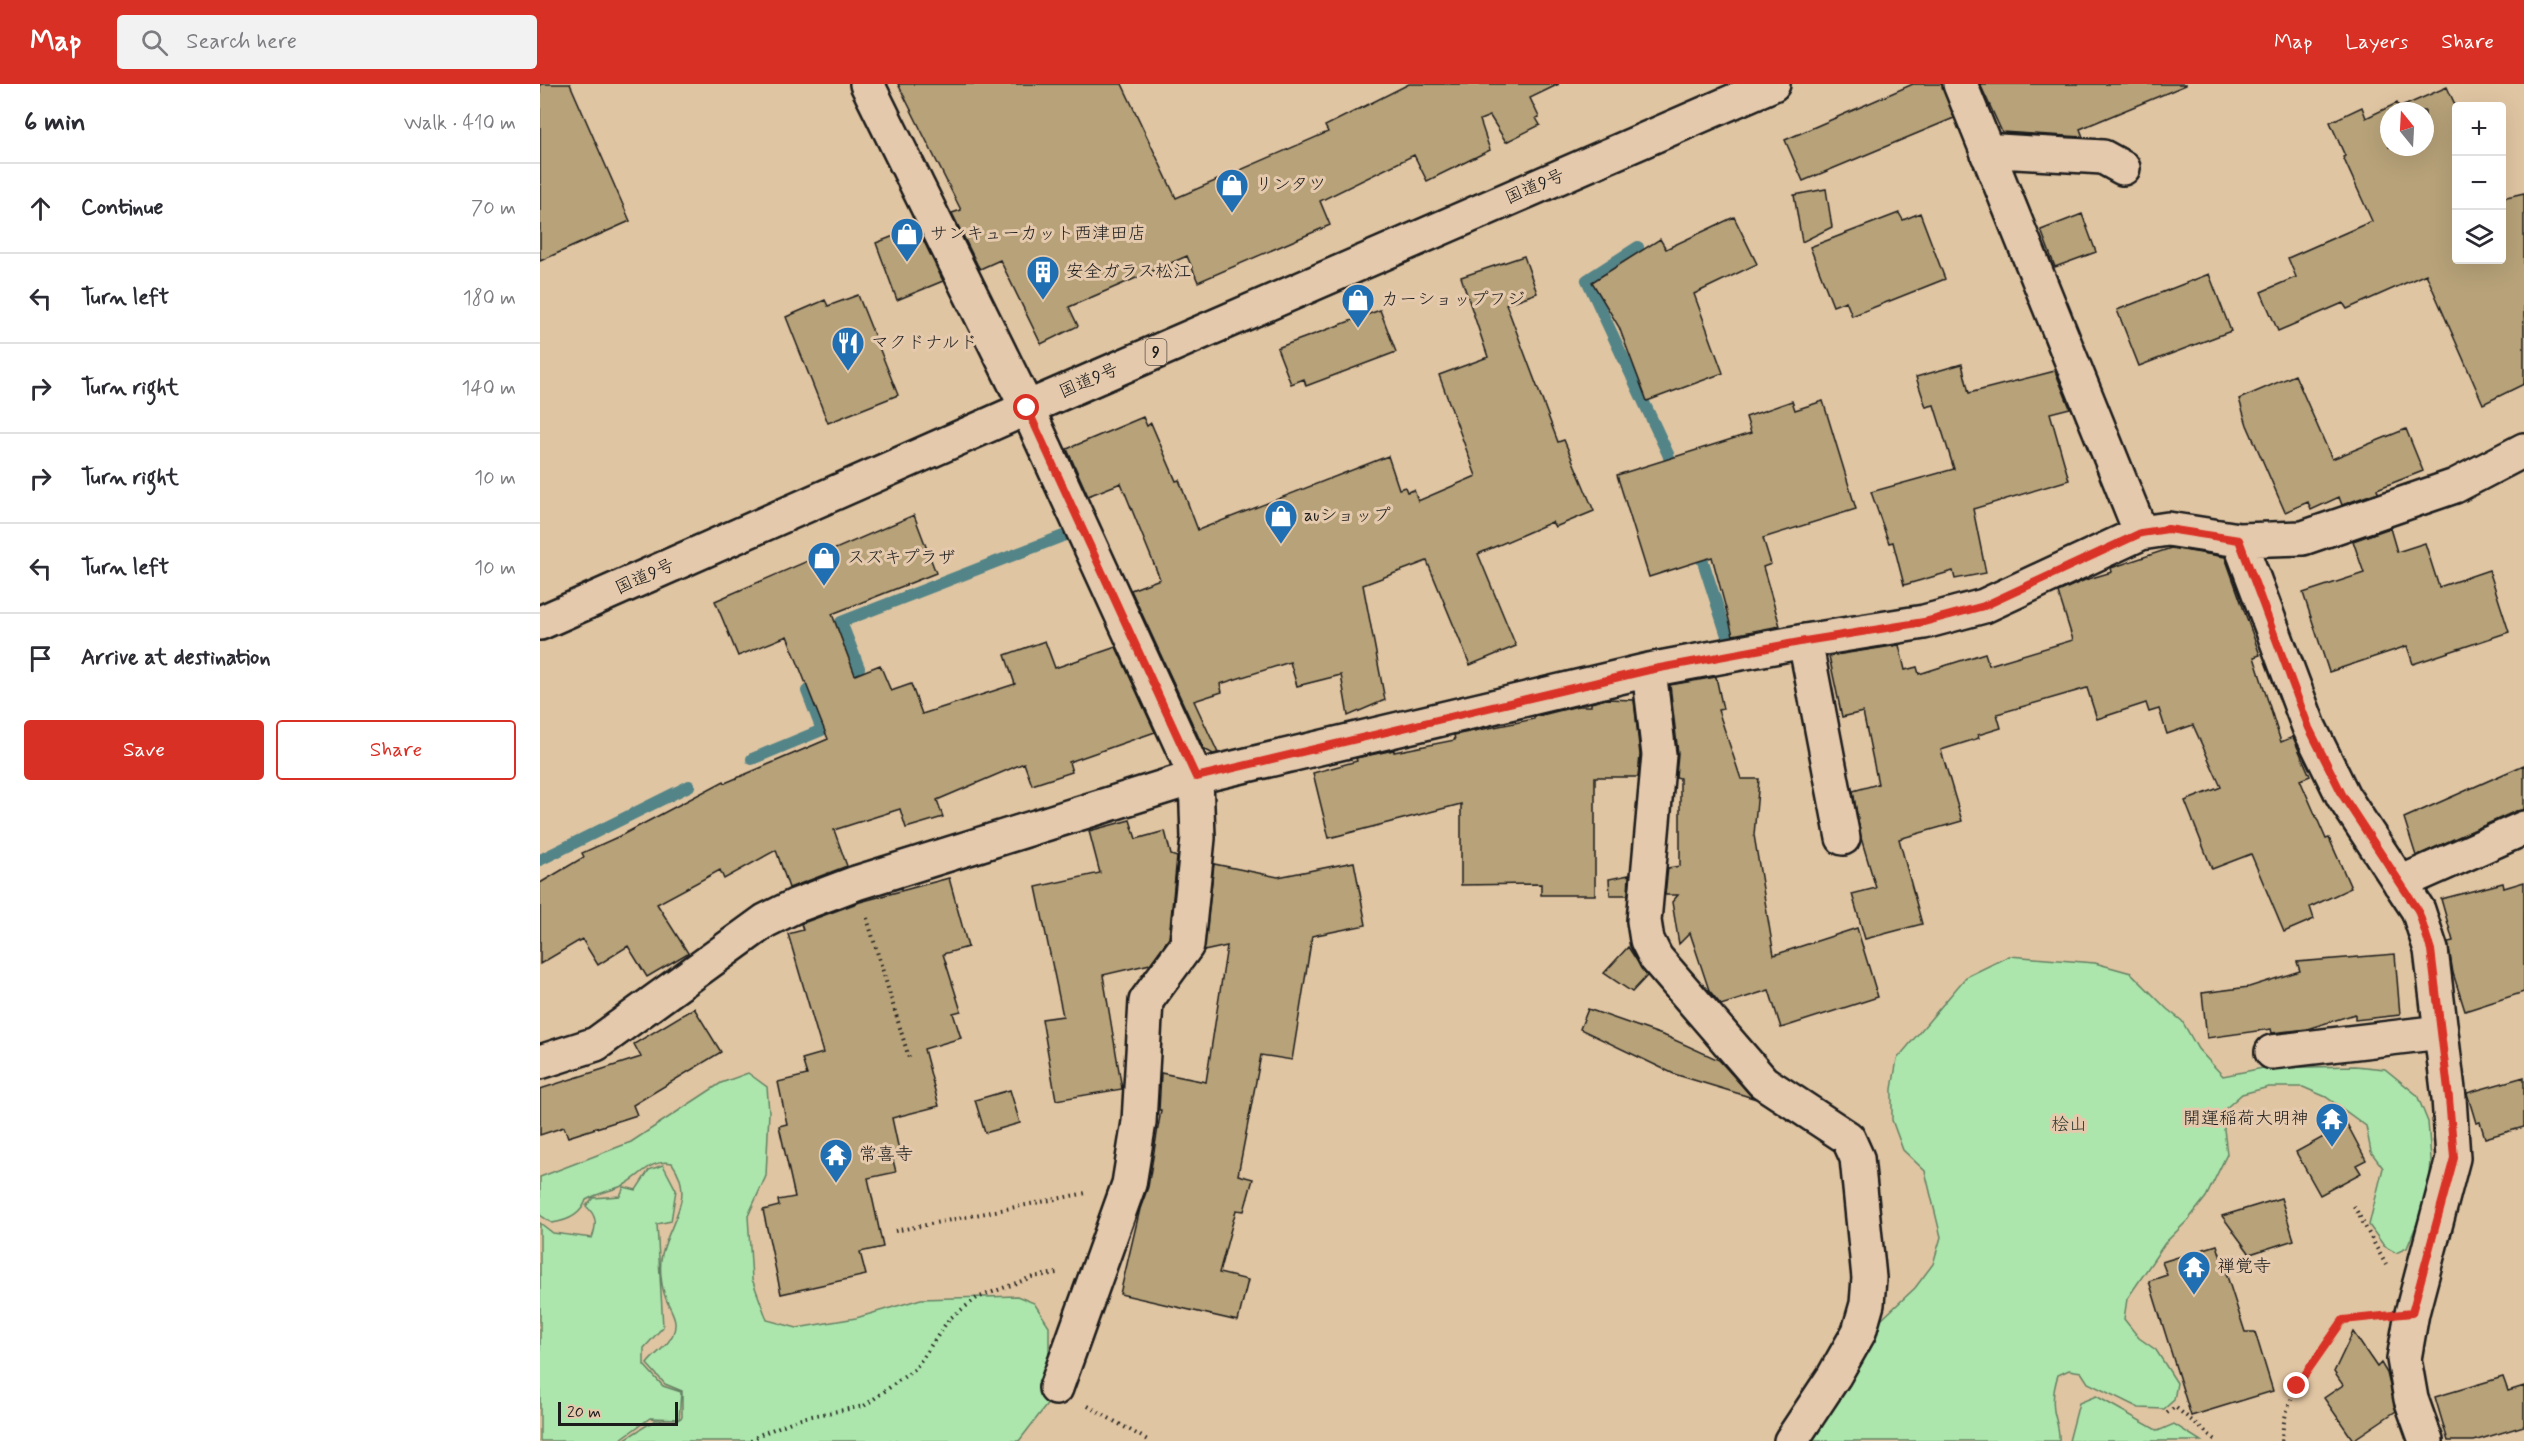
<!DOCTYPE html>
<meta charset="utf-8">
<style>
:root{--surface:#fff;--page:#f2f2f3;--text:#2b2b33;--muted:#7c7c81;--line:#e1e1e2;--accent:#d93025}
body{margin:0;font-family:Mynerve,"Klee One",sans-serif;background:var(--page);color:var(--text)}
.controls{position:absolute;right:18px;top:18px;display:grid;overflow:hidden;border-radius:6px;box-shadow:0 6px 24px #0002}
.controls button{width:54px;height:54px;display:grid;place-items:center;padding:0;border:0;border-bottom:2px solid var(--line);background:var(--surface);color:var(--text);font:30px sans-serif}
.compass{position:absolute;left:1840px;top:18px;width:54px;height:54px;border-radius:50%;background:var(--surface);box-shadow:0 6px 24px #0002;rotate:342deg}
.scale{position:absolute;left:18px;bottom:15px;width:120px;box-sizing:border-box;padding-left:6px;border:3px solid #1c1c1c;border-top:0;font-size:16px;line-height:21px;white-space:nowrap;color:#1c1c1c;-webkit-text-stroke:4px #e5c9ac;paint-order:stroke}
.stop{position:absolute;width:18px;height:18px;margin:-14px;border:4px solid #d93025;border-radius:50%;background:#fff}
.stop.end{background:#d93025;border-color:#fff;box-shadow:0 2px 6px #0008}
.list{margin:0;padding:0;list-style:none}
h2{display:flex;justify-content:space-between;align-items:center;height:78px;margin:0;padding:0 24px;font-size:26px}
h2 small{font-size:20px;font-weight:400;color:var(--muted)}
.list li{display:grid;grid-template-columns:39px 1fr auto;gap:18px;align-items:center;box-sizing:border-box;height:90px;padding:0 24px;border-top:2px solid var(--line)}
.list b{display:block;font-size:22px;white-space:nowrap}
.list em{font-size:20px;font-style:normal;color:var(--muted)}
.actions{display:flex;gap:12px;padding:18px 24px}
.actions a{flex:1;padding:14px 0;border:2px solid var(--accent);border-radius:6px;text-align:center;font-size:21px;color:var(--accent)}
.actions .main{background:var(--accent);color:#fff}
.icon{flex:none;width:33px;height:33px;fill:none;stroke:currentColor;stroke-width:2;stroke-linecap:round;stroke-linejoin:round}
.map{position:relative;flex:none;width:1984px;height:1357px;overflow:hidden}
header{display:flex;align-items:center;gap:36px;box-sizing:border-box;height:84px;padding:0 30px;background:var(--accent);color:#fff}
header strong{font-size:28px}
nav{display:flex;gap:33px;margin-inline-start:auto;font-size:21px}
.search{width:420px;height:54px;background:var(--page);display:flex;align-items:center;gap:15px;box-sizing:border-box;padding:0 21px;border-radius:6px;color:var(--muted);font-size:22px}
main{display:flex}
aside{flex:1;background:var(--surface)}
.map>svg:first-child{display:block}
</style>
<header>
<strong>Map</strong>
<div class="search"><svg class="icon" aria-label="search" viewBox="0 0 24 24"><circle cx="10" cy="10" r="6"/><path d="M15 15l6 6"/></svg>Search here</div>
<nav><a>Map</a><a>Layers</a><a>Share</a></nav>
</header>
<main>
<aside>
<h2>6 min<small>Walk · 410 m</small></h2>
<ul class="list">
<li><svg class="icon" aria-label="ahead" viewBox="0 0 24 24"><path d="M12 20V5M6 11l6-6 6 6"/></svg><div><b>Continue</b></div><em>70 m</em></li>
<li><svg class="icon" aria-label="left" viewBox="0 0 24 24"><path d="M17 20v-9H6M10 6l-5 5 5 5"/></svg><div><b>Turn left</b></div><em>180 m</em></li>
<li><svg class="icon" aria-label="right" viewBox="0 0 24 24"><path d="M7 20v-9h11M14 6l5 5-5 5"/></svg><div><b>Turn right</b></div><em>140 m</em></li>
<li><svg class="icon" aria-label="right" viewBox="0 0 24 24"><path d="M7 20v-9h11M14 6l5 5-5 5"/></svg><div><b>Turn right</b></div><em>10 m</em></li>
<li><svg class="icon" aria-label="left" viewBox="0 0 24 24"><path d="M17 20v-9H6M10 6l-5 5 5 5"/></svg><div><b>Turn left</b></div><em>10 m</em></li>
<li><svg class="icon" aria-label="arrive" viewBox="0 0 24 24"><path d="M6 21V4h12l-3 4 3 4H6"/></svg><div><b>Arrive at destination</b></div></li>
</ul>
<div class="actions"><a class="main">Save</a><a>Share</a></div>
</aside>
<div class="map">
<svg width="1984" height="1357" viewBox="0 0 1984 1357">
<rect width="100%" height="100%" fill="#e0c5a2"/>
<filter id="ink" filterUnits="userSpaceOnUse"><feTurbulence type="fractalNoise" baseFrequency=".0167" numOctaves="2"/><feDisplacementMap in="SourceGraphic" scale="12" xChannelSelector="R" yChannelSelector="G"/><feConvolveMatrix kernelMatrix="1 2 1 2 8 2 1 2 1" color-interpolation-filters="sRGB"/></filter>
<g filter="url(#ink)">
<path fill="#ace6ac" stroke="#648164" stroke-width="1.5" d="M1469 872 1555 879 1591 889 1627 925 1642 937 1658 965 1683 992 1723 984 1815 982 1845 985 1877 1011 1888 1038 1891 1075 1889 1110 1867 1164 1856 1169 1844 1162 1829 1141 1843 1084 1831 1068 1826 1042 1786 1013 1763 1003H1729L1702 1010 1685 1025 1684 1045 1687 1070 1666 1113 1648 1136 1625 1159 1587 1215 1584 1235 1599 1254 1616 1266 1637 1299 1634 1316 1624 1325 1599 1324 1548 1299 1541 1288 1529 1286 1518 1291C1514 1303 1512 1314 1514 1327 1516 1338 1520 1345 1519 1357H1259L1318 1265 1342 1235 1375 1204 1393 1180 1401 1153 1385 1087 1363 1066 1352 1036V1005L1357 975 1426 893Z
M208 989 227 1003 229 1028 226 1092 208 1132 212 1195 227 1236 257 1244 316 1234 381 1215 477 1212 494 1219 509 1242V1318L479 1357H82L115 1336 136 1337 142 1333V1307L125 1300 107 1280C115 1269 128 1263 133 1250 139 1236 131 1227 126 1215 121 1202 119 1183 122 1170 130 1137 156 1113 132 1079 110 1074 101 1093 82 1102 70 1107 58 1109 46 1116 41 1131 27 1137 12 1139L0 1131V1093L91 1058 181 999Z
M123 1081 136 1106 131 1137 117 1140 123 1243 104 1264V1281L123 1302 141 1308 139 1335 110 1334 78 1357H0V1139L13 1149 52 1154C57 1140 57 1132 46 1122L53 1114 80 1112 84 1103 96 1106 109 1086Z
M1556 1312 1618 1347 1634 1340 1661 1357H1529L1539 1319Z"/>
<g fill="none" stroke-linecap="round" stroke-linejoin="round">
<path stroke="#538487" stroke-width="12" d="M1098 163 1047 196 1128 370 1134 388
M1158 462 1189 558
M300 592 319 584 301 538 528 450
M212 675 282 646 267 607 281 600
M0 776 149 702"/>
</g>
<path fill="#b7a279" stroke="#1c1c1c" stroke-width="1.5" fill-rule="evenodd" d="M0 0H30L90 137 0 177Z
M358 0H582L636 114 788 48 785 42 869 0H1019L990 14 999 33 996 34 1000 41 966 58 950 32 940 36 950 66 887 97 874 71 780 117 790 141 658 198 647 172 529 223 538 242 501 260 460 176 440 185 438 182 412 129 421 126Z
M1373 0H1402L1414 34 1263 97 1245 56Z
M1440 0H1646V1L1540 45 1543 53 1462 48Z
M1907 3 1917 25V176H1962V114L1984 109V300L1943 320 1886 190 1807 225 1803 219 1738 247 1721 208 1756 193 1748 174 1832 137 1803 73 1805 72 1790 38 1822 23 1826 34 1857 19 1859 24ZM1849 27H1885V63H1849Z
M1286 105 1292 143 1262 158 1254 111Z
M1359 129 1363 136 1380 129 1405 195 1312 232 1306 217 1293 222 1270 163Z
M1542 130 1556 168 1515 183 1501 146Z
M1194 133 1217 180 1154 210 1183 289 1107 317 1079 243 1052 198 1120 155 1126 165Z
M377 143 403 197 357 216 336 159Z
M984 172 997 209 966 220 1018 358 1024 356 1054 427 1015 443 1012 438 938 470 976 562 930 581 887 477 823 501 845 616 808 632 801 591 757 602 750 578 680 600 682 608 654 617 678 669 673 670 664 665 591 506 620 495 581 399 548 412 527 365 603 333 607 342 611 339 636 397 639 396 658 446 848 372 859 405 865 403 867 408 874 406 878 417 936 392 899 291 948 273 921 193Z
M1669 190 1691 247 1599 282 1577 226Z
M318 211 358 311 288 339 246 233 285 216 288 222Z
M840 226 856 268 766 302 764 295 751 300 737 264Z
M1422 280 1429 309 1515 287 1530 324 1510 329 1529 396 1433 425 1446 489 1415 495 1413 487 1364 501 1353 458 1349 459 1331 408 1414 385 1394 321 1386 323 1376 293Z
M1755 291 1792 375 1866 345 1883 387 1837 405 1838 408 1802 421 1799 413 1771 426 1768 418 1745 428 1707 341 1699 315Z
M1252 317 1255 326 1283 317 1316 425 1223 454 1231 480 1223 483 1240 542 1193 551 1172 473 1109 493 1077 391 1211 349 1206 333Z
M374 431 396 489 292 530 315 591 340 581 351 607 371 600 382 630 475 600 465 571 505 557 515 584 576 563 615 648 529 678 532 688 492 701 484 679 397 716 403 733 366 744 360 725 294 746 307 782 249 804 236 766 184 795 180 786 117 820 148 869 107 893 88 862 58 881 42 855 0 880V799L44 773 42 769 82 751 184 697 185 699 288 655 247 552 198 572 175 517Z
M1850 444 1857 468 1885 459 1899 503 1949 486 1969 548 1873 580 1867 562 1789 588 1763 509 1824 489 1813 457Z
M1631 464 1685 473 1720 571 1714 573 1741 658 1753 653 1770 692 1760 696 1786 755 1789 754 1811 804 1770 823 1774 835 1744 848 1711 770 1672 785 1645 717 1681 703 1653 641 1627 650 1619 625 1609 628 1606 619 1557 635 1547 604 1457 630 1461 644 1438 651 1439 654 1401 666 1422 737 1359 755 1382 840 1325 855 1312 810 1336 804 1321 754 1313 707 1338 700 1323 628 1302 633 1289 572 1359 561 1365 586 1377 583 1379 590 1445 569 1449 581 1533 556 1518 508 1545 496 1572 488 1571 484Z
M1176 593 1183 625 1178 626 1201 695H1219L1214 751 1234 871 1317 844 1338 913 1241 944 1229 906 1181 921 1169 906 1150 849 1139 860 1132 818 1138 811H1125L1128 784 1140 782V694L1136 693 1138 669 1130 601Z
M1066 615 1094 616 1100 671 1098 693H1055V811H1001V800L921 801V720L789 754 773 689 817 677 816 674 854 666V668L915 656 914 651 994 635V633L1038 622H1051V619Z
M1984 681V726L1976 727 1876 772 1864 734Z
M590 736 596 755 625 747 631 771 637 773 629 854 610 880 563 891 582 1005 516 1016 502 935 523 932 496 803 560 789 549 747Z
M814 778 826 841 772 852 752 976 721 971 698 1091 713 1095 704 1127 696 1126 679 1189 708 1196 698 1237 580 1210 600 1125 608 1103 621 1026H619L621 989 666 998 687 862 664 867 674 780 738 793Z
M1089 791 1088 811H1070L1069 795Z
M409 794 428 863 403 870 421 927 413 929 421 954 384 965 399 1022 352 1034 360 1071 353 1076 356 1088 328 1094 343 1163 320 1168 326 1191 241 1210 223 1126 239 1122 238 1116 255 1113 239 1042 247 1040 238 998 267 991 262 975 283 969 248 850 263 846 261 840 263 839 320 818Z
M1984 798V908L1925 927 1913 889 1908 858 1913 857 1901 815 1963 799 1964 804Z
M1088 863 1107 892 1092 908 1064 889Z
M1855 870 1860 931 1815 936V930L1767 945 1732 949 1731 945 1667 954 1662 909 1709 903 1760 887 1757 878Z
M154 924 181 968 93 1021 97 1031 28 1053 24 1043 0 1051V1005L101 973 94 960Z
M1048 925 1128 953 1179 976 1213 1014 1134 990 1040 945Z
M1984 993V1043L1945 1054 1940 1038 1936 1039 1927 1009Z
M470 1006 480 1039 445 1049 435 1016Z
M1807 1040 1826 1076 1816 1081 1821 1089 1780 1111 1756 1068Z
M1741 1114 1754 1156 1710 1170 1682 1132Z
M1677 1161 1705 1248H1715L1733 1307 1651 1332 1609 1197 1627 1191 1622 1178Z
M1813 1248 1837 1283 1841 1279 1847 1289 1856 1327 1813 1356 1784 1314 1803 1301 1794 1288Z
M1963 1293 1968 1307 1984 1302V1342L1934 1357H1908L1895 1313Z"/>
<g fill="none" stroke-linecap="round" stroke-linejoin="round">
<g stroke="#1c1c1c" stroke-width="38">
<path id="minor" d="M327 0 487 324 656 693 658 754 647 861 606 917 599 1038 589 1100 516 1304
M1420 0 1601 449
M1448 71 1459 67 1563 73 1583 84
M1699 456 1769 643 1803 712 1878 826 1891 866 1909 1014 1913 1074 1872 1229 1864 1275 1871 1315 1886 1357
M1265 557 1303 754
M1109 586 1119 671 1104 837 1107 856 1116 874 1223 998 1308 1054 1317 1074 1329 1194 1327 1220 1319 1248 1294 1292 1251 1357
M1860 799 1984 744
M1732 968 1901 948
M0 978 56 960 225 837 255 822 316 799 656 693 1109 586 1265 557 1384 538 1444 522 1601 449 1628 445 1699 456 1763 454 1915 402 1984 366"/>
</g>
<g stroke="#1c1c1c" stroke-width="38">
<path id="highway" d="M0 539 487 324 1233 0"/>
</g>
<path stroke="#1c1c1c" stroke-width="4" stroke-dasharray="1.5 4.5" stroke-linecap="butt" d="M327 834 369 974
M1814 1122 1846 1181
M355 1147 546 1109
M548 1322 609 1357
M1627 1329 1635 1323 1677 1357
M211 1357 219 1351 261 1334 324 1322 375 1285 409 1235 437 1214 492 1193 517 1189
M1742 1357C1742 1311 1778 1272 1803 1236L1832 1233"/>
<use href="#minor" stroke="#e5c9ac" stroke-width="33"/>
<use href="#highway" stroke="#e5c9ac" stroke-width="33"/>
</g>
</g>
<g fill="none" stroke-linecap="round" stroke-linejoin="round" filter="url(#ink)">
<path stroke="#d93025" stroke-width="8" d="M487 324 656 693 1109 586 1265 557 1384 538 1444 522 1601 449 1628 445 1699 456 1769 644 1803 712 1878 826 1891 866 1909 1014 1914 1074 1872 1229 1803 1236 1757 1302"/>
</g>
<defs>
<g id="shop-pin" transform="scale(1.725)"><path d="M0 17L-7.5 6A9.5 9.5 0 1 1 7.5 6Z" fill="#1f6fb2" stroke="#e5c9ac"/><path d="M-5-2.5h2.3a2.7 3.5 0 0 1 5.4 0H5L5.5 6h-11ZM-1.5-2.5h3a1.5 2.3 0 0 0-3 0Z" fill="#fff"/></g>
<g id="building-pin" transform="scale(1.725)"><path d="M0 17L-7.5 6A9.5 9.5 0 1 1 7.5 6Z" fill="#1f6fb2" stroke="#e5c9ac"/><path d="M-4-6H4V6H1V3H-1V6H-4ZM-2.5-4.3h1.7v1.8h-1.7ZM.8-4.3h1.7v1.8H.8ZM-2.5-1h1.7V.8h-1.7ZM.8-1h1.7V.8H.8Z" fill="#fff"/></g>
<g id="restaurant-pin" transform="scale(1.725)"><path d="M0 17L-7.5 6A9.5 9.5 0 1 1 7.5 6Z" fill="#1f6fb2" stroke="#e5c9ac"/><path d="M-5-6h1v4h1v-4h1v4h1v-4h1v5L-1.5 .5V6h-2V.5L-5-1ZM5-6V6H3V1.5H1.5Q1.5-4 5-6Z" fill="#fff"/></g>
<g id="temple-pin" transform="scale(1.725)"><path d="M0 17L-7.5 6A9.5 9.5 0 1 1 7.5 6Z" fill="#1f6fb2" stroke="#e5c9ac"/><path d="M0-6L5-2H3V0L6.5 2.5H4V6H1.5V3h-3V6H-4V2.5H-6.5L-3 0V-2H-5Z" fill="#fff"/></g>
</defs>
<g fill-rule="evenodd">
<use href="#shop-pin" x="692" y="101"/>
<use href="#shop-pin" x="367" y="150"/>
<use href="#building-pin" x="503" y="188"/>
<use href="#shop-pin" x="818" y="216"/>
<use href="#restaurant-pin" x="308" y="259"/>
<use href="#shop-pin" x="741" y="432"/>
<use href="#shop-pin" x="284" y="474"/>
<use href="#temple-pin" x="1792" y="1035"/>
<use href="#temple-pin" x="296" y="1071"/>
<use href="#temple-pin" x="1654" y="1183"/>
</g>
<g text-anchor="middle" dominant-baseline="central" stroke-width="6" stroke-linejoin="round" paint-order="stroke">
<rect fill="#e5c9ac" stroke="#585047" stroke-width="1.5" x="605.5" y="255" width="21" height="26" rx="4.5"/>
<g font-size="16" font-weight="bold" fill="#1c1c1c">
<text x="616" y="268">9</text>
</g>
<g font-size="18" fill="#1c1c1c" stroke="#e5c9ac" text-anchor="start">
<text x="715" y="101">リンタツ</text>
<text x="390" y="150">サンキューカット西津田店</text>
<text x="526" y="188">安全ガラス松江</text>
<text x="841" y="216">カーショップフジ</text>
<text x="331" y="259">マクドナルド</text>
<text x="764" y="432">auショップ</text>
<text x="307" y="474">スズキプラザ</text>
<text x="1769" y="1035" text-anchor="end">開運稲荷大明神</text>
<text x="319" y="1071">常喜寺</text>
<text x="1677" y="1183">禅覚寺</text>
</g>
<g font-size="18" fill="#1c1c1c" stroke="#e5c9ac">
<text transform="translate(995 103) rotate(-23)">国道9号</text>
<text transform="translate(549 297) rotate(-23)">国道9号</text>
<text transform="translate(105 493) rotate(-24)">国道9号</text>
</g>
<g font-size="18" fill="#323a32" stroke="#e5c9ac">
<text x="1529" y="1041">桧山</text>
</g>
</g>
</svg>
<div class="controls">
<button>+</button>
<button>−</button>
<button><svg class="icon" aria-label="layers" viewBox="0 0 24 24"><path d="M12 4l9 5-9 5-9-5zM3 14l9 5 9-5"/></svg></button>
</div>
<svg class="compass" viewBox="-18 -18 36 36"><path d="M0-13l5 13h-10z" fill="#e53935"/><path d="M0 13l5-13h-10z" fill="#7c7c81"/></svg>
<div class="scale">20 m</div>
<div class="stop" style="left:487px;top:324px"></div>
<div class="stop end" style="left:1757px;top:1302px"></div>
</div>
</main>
